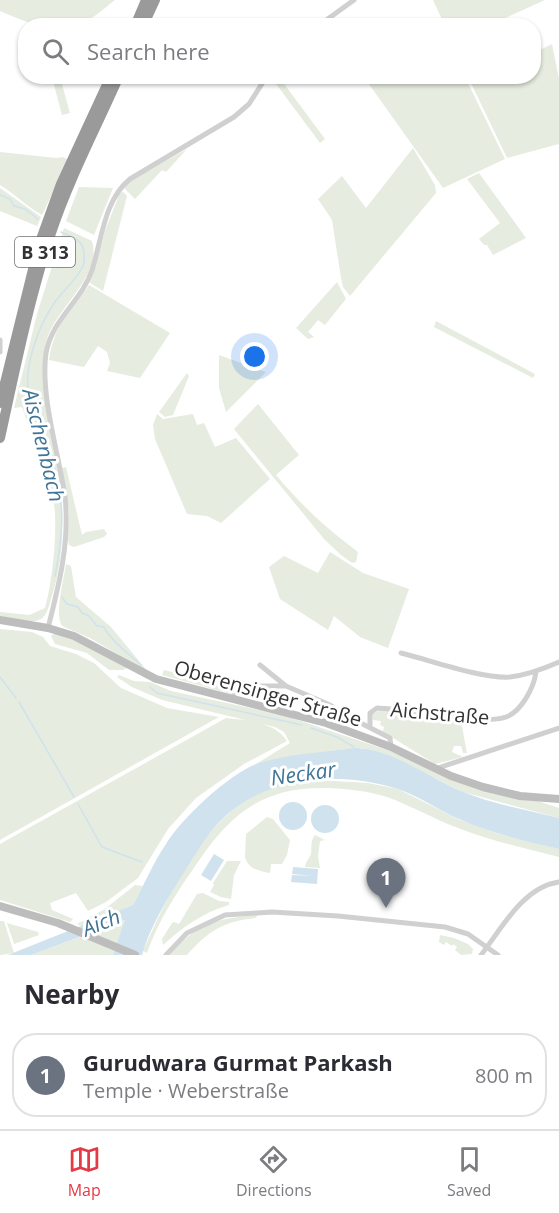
<!DOCTYPE html>
<meta charset="utf-8">
<style>
:root{--surface:#fff;--page:#f7f7f7;--text:#2b2b33;--muted:#7c7c81;--line:#e1e1e2;--accent:#e63946}
body{margin:0;font-family:"Open Sans",sans-serif;background:var(--page);color:var(--text)}
.you{position:absolute;left:255px;top:357px;width:21px;height:21px;margin:-15px;border:4px solid #fff;border-radius:50%;background:#1a73e8;box-shadow:0 0 0 9px #1a73e833}
.badge{display:grid;place-items:center;width:39px;height:39px;border-radius:50%;background:var(--accent);color:#fff;font-size:20px;font-weight:700}
.pin{position:absolute;translate:-50% -50px;filter:drop-shadow(0 2px 3px #0008)}
.pin::after{content:'';position:absolute;top:32px;width:21px;height:18px;background:inherit;clip-path:polygon(0 0,100% 0,50% 100%)}
.list{margin:0;padding:0;list-style:none}
h2{display:flex;justify-content:space-between;align-items:center;height:78px;margin:0;padding:0 24px;font-size:26px}
h2 small{font-size:20px;font-weight:400;color:var(--muted)}
.list li{display:grid;grid-template-columns:39px 1fr auto;gap:18px;align-items:center;box-sizing:border-box;height:84px;margin:0 12px 12px;padding:0 12px;border:2px solid var(--line);border-radius:24px}
.list b{display:block;font-size:22px;white-space:nowrap}
.list p{margin:0;font-size:20px;white-space:nowrap;color:var(--muted)}
.list em{font-size:20px;font-style:normal;color:var(--muted)}
.icon{flex:none;width:33px;height:33px;fill:none;stroke:currentColor;stroke-width:2;stroke-linecap:round;stroke-linejoin:round}
.map{position:relative;flex:none;width:559px;height:955px;overflow:hidden}
.search{position:absolute;background:var(--surface);box-shadow:0 2px 4px #0004;left:18px;right:18px;top:18px;height:66px;display:flex;align-items:center;gap:15px;box-sizing:border-box;padding:0 21px;border-radius:24px;color:var(--muted);font-size:22px}
.sheet{height:174px;background:var(--surface)}
nav{display:flex;justify-content:space-around;align-items:center;box-sizing:border-box;height:84px;border-top:2px solid var(--line);background:var(--surface);font-size:16px;color:var(--muted)}
nav a{display:grid;justify-items:center;gap:3px}
nav .on{color:var(--accent)}
.map>svg:first-child{display:block}
</style>
<div class="map">
<svg width="559" height="955" viewBox="0 0 559 955">
<rect width="100%" height="100%" fill="#fff"/>
<path fill="#e6ecdf" d="M0 0H115C103 9 89 23 74 26 47 31 25 22 0 11Z
M433 0H545L490 25 445 26Z
M552 44 559 79V144L507 158 470 81 481 77 534 76V53Z
M373 76 465 77 505 159 443 188 366 80Z
M52 77H60L70 113 62 115Z
M271 77H279L325 139 320 143Z
M413 148 435 185 436 193 350 296 343 287 341 278 332 220 318 199 342 176 366 208Z
M187 149 166 172 162 170 135 199 125 189 124 187 133 179Z
M0 152 56 158 63 157 68 160 42 215C26 206 15 194 0 185Z
M479 173 526 238 493 255 487 245H484L479 239 500 223 467 179Z
M79 187 113 188 94 235 66 221Z
M0 188 41 217 37 226 0 211Z
M123 192 127 196 103 291 90 283 106 228 120 193Z
M64 228 92 241C102 275 59 306 48 336 44 346 44 357 43 368 54 444 76 524 51 599 49 606 47 615 41 619 31 625 11 618 0 616V612L29 615 45 608C52 584 59 523 53 499 46 467 32 438 22 407L14 408 37 314Z
M337 282 346 299 325 325 318 320 308 332 314 337 308 339 296 328Z
M89 285 170 333 140 378 107 371 110 363 107 352 98 346 84 367 49 360C55 321 70 315 89 285Z
M436 321 535 374 533 378 434 327Z
M219 355 266 372 226 412 219 388Z
M187 373 189 376 173 415 165 417 159 412Z
M258 404 299 455 276 475C303 507 325 527 358 552L356 562 352 563 341 555 324 539 234 429Z
M157 414 163 419 193 414 197 425 204 423 215 447 236 438 270 479 221 523 207 516 187 514 155 439 153 425Z
M66 467 82 535 86 532 104 529 107 534 104 537 74 547 69 545 68 541 69 512 62 468Z
M330 552 363 573 409 589 388 648 360 637 334 616 328 630 280 599 269 567 284 556 318 573Z
M66 564 71 566 76 597 111 627 148 672 90 638 62 626C54 614 64 579 66 564Z
M0 629 32 632 43 637 50 646 76 654 94 663 121 688 167 708 219 717 0 840Z
M55 633 82 643 127 668 123 670H109L87 653 55 644 51 636Z
M164 670 225 685 232 690 231 694 162 675Z
M119 675 134 681 150 682 171 691 283 715 393 752 468 785 491 793 538 801 559 808V818L463 792 398 760 362 748 328 751 256 764 290 743 284 732 275 727 162 700 132 687 117 677Z
M381 710 461 721 467 753H463L461 746H454L452 752 463 757 435 764 377 728 383 731 384 727 380 725 381 721 373 720 372 714Z
M226 718C247 720 275 722 287 741L244 764 196 798 168 829 138 878 106 902 88 911 76 893 50 903 52 910 73 919 70 922 0 900V844Z
M317 780 368 783 398 789 460 820 496 833 559 849V857C525 848 491 841 458 828 434 819 412 806 387 797 368 791 349 789 329 788 266 786 232 811 198 862 178 890 158 921 147 953L143 951C167 898 198 829 250 798 271 786 293 782 317 780Z
M267 817 273 819 290 840 287 855 282 864H271L270 873C259 871 248 869 245 857L246 834Z
M315 835 325 840 320 841 318 856 320 868 305 867C306 861 309 859 311 854 312 846 310 842 315 835Z
M227 861H241L234 875 231 899 221 897 210 892 214 885 213 883Z
M135 885 143 886 133 905 82 926 77 924 105 909Z
M203 893 219 901 229 902V905C202 913 183 927 163 945L162 939 172 923 174 922 179 924 197 894Z
M257 915 256 918C224 921 208 931 187 955H169C198 923 215 919 257 915Z
M126 920 113 955H31Z
M0 921H4L14 953 0 955Z
M7 923 38 932 39 935 14 944Z
M440 935 454 938 468 944 473 949 472 954 461 955 455 950 457 947 453 944 452 946 446 942 444 945 439 942Z"/>
<path fill="#cfe2ee" d="M354 748C390 748 428 777 461 791 492 804 527 810 559 818V849C526 841 490 833 459 819 438 810 419 796 398 789 345 772 278 774 233 810 211 826 197 852 183 874 167 899 150 927 142 955H113L125 920 31 955H8L133 905C144 885 153 863 166 844 181 819 231 772 259 763 289 754 323 752 354 748Z
M279 816a14 14 0 1 1 28 0a14 14 0 1 1-28 0Z
M311 819a14 14 0 1 1 28 0a14 14 0 1 1-28 0Z
M214 854 224 860 211 881 201 875Z
M293 867 318 869 317 884 291 882 292 875 314 876 292 874Z"/>
<g fill="none" stroke-linecap="round" stroke-linejoin="round">
<path stroke="#cfe2ee" stroke-width="1.5" d="M0 195 10 199 14 206 25 209 38 219
M55 576C62 541 66 503 54 467 42 434 22 402 29 366 33 344 42 321 55 302 63 291 77 279 83 266 85 261 84 252 83 248 80 238 69 236 61 232
M62 597 67 604 78 607 82 613 89 616 97 626 104 627C109 639 130 655 141 665
M0 677 16 698
M150 687 157 693 302 725
M19 702 74 797
M311 728 337 737 354 747
M78 804 102 847 142 862"/>
<path stroke="#d0d0d0" stroke-width="5" d="M318 26 354 0
M0 340V352
M48 628C59 585 70 542 65 497 59 454 40 396 46 353 52 319 82 301 92 270 102 239 104 200 130 179L234 117 249 104 267 76
M401 653C430 660 482 679 510 677 527 675 543 669 559 662
M260 665 286 686
M233 699 235 689 241 686H286L330 705 349 717 390 738 391 747
M370 727V713L377 708C408 709 482 726 506 717 522 711 534 687 536 672
M435 769 559 728
M166 955 187 933 225 915 272 912 338 916 445 927 468 934 498 955
M481 955C502 928 523 887 559 882"/>
<path stroke="#bdbdbd" stroke-width="8" d="M0 620 48 628 74 636 156 679 326 723 391 747 451 776 483 787 520 796 559 799
M0 906 58 923 135 955"/>
<path stroke="#9a9a9a" stroke-width="10" d="M135 26 146 0
M143 26 155 0
M0 403 39 245 61 184 111 76
M0 438C15 370 29 299 51 233 69 179 96 128 119 76"/>
</g>
<g text-anchor="middle" dominant-baseline="central" stroke-width="6" stroke-linejoin="round" paint-order="stroke">
<rect fill="#fff" stroke="#707070" stroke-width="1.5" x="15" y="237" width="60" height="30" rx="4.5"/>
<g font-size="18" font-weight="bold" fill="#333">
<text x="45" y="252">B 313</text>
</g>
<g font-size="20" fill="#333" stroke="#fff">
<text transform="translate(268 693) rotate(16)">Oberensinger Straße</text>
<text transform="translate(440 713) rotate(5)">Aichstraße</text>
</g>
<g font-size="21" font-style="italic" fill="#3f7597" stroke="#fff">
<text transform="translate(44 445) rotate(76)">Aischenbach</text>
<text transform="translate(303 773) rotate(-8)">Neckar</text>
<text transform="translate(101 922) rotate(-22)">Aich</text>
</g>
</g>
</svg>
<div class="you"></div>
<div class="pin badge" style="left:386px;top:908px;background:#6b7280">1</div>
<div class="search"><svg class="icon" aria-label="search" viewBox="0 0 24 24"><circle cx="10" cy="10" r="6"/><path d="M15 15l6 6"/></svg>Search here</div>
</div>
<section class="sheet">
<h2>Nearby<small></small></h2>
<ul class="list">
<li><span class="badge" style="background:#6b7280">1</span><div><b>Gurudwara Gurmat Parkash</b><p>Temple · Weberstraße</p></div><em>800 m</em></li>
</ul>
</section>
<nav>
<a class="on"><svg class="icon" aria-label="map" viewBox="0 0 24 24"><path d="M3 6l6-2 6 2 6-2v14l-6 2-6-2-6 2zM9 4v14M15 6v14"/></svg>Map</a>
<a><svg class="icon" aria-label="directions" viewBox="0 0 24 24"><path d="M12 3l9 9-9 9-9-9zM9 14v-3h6M13 9l2 2-2 2"/></svg>Directions</a>
<a><svg class="icon" aria-label="saved" viewBox="0 0 24 24"><path d="M7 4h10v16l-5-4-5 4z"/></svg>Saved</a>
</nav>
